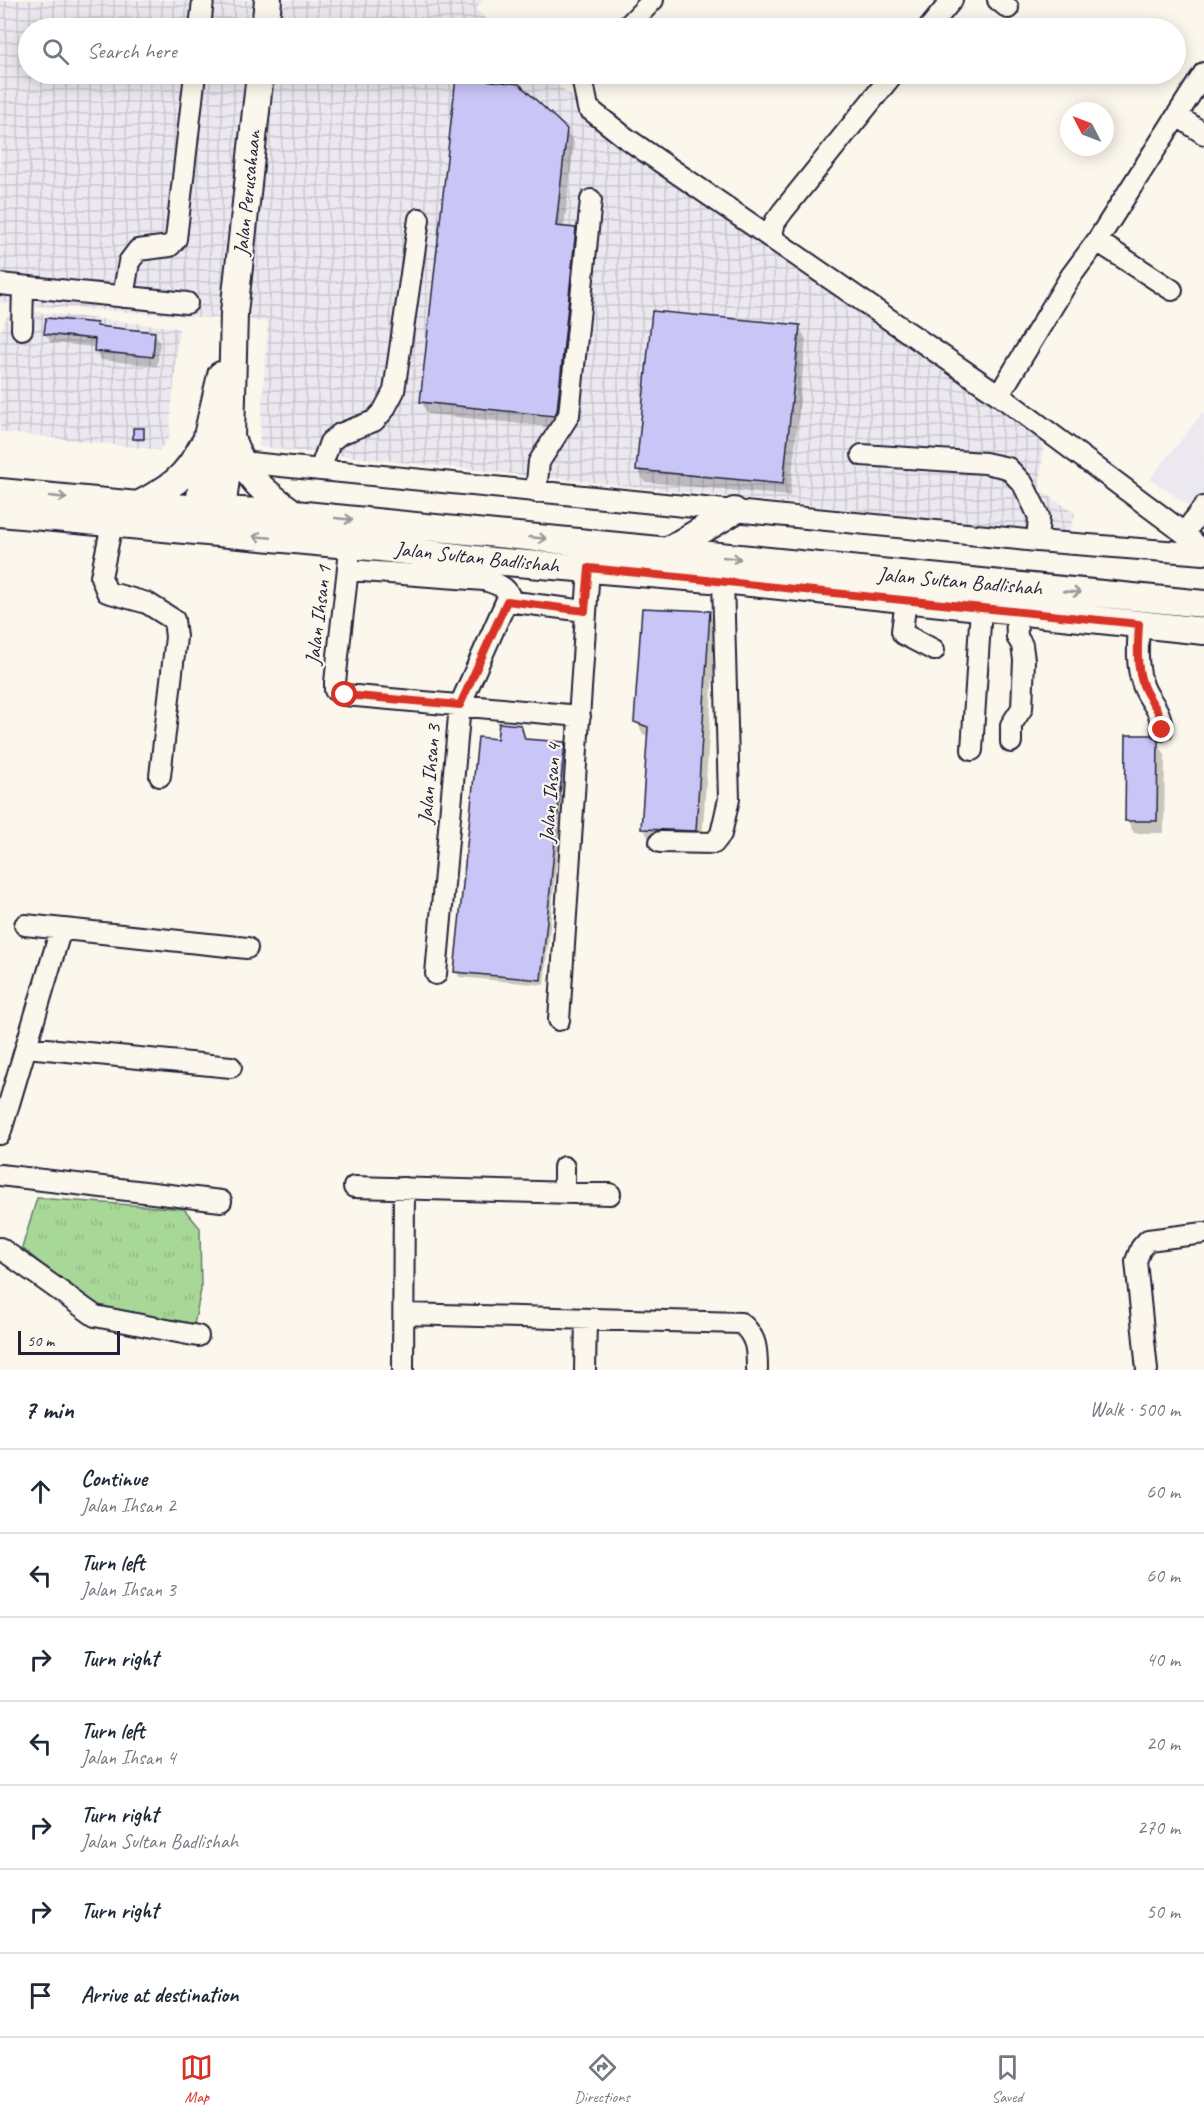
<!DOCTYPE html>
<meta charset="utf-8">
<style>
:root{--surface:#fff;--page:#f6f6f7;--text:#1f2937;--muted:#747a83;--line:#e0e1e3;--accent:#d93025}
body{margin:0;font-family:Caveat,sans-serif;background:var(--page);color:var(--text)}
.compass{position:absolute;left:1060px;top:102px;width:54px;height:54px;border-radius:50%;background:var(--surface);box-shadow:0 3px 15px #0003;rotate:312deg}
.scale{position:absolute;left:18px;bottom:15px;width:102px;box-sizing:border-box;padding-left:6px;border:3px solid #22223b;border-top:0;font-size:16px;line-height:21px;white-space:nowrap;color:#22223b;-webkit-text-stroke:4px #fbf7ec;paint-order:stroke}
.stop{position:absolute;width:18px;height:18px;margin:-14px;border:4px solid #d93025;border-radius:50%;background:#fff}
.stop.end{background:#d93025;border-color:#fff;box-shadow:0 2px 6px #0008}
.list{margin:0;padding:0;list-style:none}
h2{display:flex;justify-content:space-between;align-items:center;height:78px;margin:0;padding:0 24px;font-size:26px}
h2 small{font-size:20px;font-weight:400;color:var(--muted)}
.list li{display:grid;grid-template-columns:39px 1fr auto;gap:18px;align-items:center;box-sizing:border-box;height:84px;padding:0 24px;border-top:2px solid var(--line)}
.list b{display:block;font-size:22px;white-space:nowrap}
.list p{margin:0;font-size:20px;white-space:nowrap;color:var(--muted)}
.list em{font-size:20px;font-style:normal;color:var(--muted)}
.icon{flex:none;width:33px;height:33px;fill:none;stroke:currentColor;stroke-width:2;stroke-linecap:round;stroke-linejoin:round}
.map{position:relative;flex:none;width:1204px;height:1370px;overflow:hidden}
.search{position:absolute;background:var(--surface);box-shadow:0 3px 15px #0003;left:18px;right:18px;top:18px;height:66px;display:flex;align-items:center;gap:15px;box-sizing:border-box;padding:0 21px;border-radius:33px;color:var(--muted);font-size:22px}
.sheet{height:666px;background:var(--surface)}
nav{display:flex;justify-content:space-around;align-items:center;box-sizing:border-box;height:84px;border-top:2px solid var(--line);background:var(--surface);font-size:16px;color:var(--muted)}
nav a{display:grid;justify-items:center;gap:3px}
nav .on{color:var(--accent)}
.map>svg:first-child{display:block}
</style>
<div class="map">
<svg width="1204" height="1370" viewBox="0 0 1204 1370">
<defs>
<pattern id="industrial-grid" width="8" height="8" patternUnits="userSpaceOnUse" patternTransform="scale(1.5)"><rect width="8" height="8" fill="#ece8ef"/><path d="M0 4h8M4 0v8" fill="none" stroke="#cac7ce"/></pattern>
<pattern id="grass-tufts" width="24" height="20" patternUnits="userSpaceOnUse" patternTransform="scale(1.5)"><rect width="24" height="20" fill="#a8d898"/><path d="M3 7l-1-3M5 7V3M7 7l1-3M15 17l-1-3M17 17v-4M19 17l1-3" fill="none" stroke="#90b984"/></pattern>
</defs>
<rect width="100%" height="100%" fill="#fbf7ec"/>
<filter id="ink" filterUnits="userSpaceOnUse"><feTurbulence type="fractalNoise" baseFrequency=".0167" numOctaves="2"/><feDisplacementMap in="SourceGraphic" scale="12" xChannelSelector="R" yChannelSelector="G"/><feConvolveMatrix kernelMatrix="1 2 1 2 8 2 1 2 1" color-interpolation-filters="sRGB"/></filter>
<g filter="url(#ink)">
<path fill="#ece8ef" d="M1204 411V516L1150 479Z"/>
<path fill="url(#industrial-grid)" d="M0 0H484L476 9 496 28H28V74H542L549 80 1046 414 1040 490 1075 513 1070 533 259 447 268 322 0 303Z
M11 309 179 328 169 439 159 450 0 432V332Z"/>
<path fill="url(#grass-tufts)" stroke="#657d6a" stroke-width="1.5" d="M37 1198 184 1209 200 1228 201 1290 194 1325 97 1309 22 1248Z"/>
<path fill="#0003" d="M566 130 574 143 564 228 575 229 582 242 561 428 428 414 421 401Z
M96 324 98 328 154 333 160 343 157 366 101 360 96 351V347L51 343 46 334Z
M799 327 806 339 790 496 645 482 638 470Z
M143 429 144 441H136L134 439Z
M709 613 716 626 702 843 650 841 643 828 649 736 643 734 636 721Z
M520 727 526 740 564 744 568 750 544 985 459 977 456 971 499 741Z
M1157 742 1165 755 1164 833H1134L1127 820Z"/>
<path fill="#c9c5f7" stroke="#22223b" stroke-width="1.5" d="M456 77 519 84 567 129 556 226 576 228 557 411 554 416 420 402Z
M652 311 800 325 783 484 636 470Z
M46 318 97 323V326L155 332 153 357 94 351 95 339 44 334Z
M133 428H144V439H133Z
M642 608 710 611 696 831 641 829 648 727 634 722Z
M499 723 521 725 525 739 565 742 541 980 454 972 478 737 497 739Z
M1126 735H1152L1158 741 1157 821H1125Z"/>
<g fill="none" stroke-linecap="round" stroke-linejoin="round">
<g stroke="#22223b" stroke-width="24">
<path id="minor" d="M998 0 1008 8
M200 28 203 0
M626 28 653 0
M929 28 952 0
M588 74 583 82 588 108 626 138 999 395 1184 533 1204 552
M1178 116 1204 134
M771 238 775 222 783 211 893 74
M1097 241 1172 290
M0 284 187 303
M123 297 129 262 138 250 170 246 176 239 195 74
M22 329 23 287
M999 395 1071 276 1097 241 1204 73
M862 455 985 463 1008 468 1023 484 1034 506 1039 517 1037 541
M241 462 1037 541 1204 554
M320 470 330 442 340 434 374 421 384 410 394 391 419 219
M536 492 539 462 569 415 591 200
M112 524 101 577 107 592 147 603 174 620 176 637 160 776
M1184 533 1204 507
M349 559 335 682V690L345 695 580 716
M349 570 484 580C493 583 505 585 509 595L460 705 436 974
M906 600 902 631 903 634 934 650
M507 601 585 611
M1139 624C1138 643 1136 663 1142 682 1147 701 1161 706 1162 730
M1011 742V725L1022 708 1024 660 1022 645 1017 637 1016 611
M972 750 981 607
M660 842 714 843 721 834 729 799 723 580
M25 925 247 948
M559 1020 589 568
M26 1047 231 1067
M0 1134 61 929
M564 1167V1192
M0 1175 221 1201
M354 1187 610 1194
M0 1248 95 1316 198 1336
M404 1314 741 1323C757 1337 757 1350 757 1370
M403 1370 404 1188
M585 1370 586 1319
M1147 1370 1136 1261 1141 1248 1148 1240 1204 1233"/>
</g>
<g stroke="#22223b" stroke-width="30">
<path id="major" d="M265 28 268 0
M231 438C246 478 261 490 295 514
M0 492 138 505 295 514 1204 604
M138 505C171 487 185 479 203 445
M0 513 381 548 492 561 723 580 1204 631
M197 525 207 436 221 375
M220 527 231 438 234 313 260 74
M667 551 734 511"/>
</g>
<use href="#minor" stroke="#fbf7ec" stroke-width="20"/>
<use href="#major" stroke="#fbf7ec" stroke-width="26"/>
</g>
<defs><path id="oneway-shaft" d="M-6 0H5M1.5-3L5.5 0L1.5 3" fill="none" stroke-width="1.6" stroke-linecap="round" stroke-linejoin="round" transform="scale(1.5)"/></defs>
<g stroke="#99979c">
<use href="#oneway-shaft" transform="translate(58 497) rotate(6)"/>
<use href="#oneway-shaft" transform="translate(344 519) rotate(6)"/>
<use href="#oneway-shaft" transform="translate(262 537) rotate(-175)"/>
<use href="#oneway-shaft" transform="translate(538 538) rotate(6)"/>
<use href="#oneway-shaft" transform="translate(732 558) rotate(6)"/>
<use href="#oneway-shaft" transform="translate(1072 592) rotate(5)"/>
</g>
</g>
<g fill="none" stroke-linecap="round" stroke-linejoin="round" filter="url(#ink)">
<path stroke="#d93025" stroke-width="8" d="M345 695 460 705 507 601 585 611 589 568 1139 624C1138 643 1136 663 1142 682 1147 701 1161 706 1162 730"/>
</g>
<g text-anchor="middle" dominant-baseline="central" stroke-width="4.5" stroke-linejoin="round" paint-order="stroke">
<g font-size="21" fill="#22223b" stroke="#fbf7ec">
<text transform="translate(247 193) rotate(-84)">Jalan Perusahaan</text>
<text transform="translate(477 557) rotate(6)">Jalan Sultan Badlishah</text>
<text transform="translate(960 581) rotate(5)">Jalan Sultan Badlishah</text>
<text transform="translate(318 615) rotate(-83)">Jalan Ihsan 1</text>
<text transform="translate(429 774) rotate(-85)">Jalan Ihsan 3</text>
<text transform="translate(550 793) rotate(-86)">Jalan Ihsan 4</text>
</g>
</g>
</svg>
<svg class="compass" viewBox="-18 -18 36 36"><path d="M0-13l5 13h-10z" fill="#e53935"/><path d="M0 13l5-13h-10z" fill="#747a83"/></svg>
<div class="scale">50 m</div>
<div class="stop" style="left:345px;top:695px"></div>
<div class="stop end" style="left:1162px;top:730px"></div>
<div class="search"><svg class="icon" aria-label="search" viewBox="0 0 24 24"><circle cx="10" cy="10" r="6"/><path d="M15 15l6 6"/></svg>Search here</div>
</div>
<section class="sheet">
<h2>7 min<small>Walk · 500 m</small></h2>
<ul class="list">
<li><svg class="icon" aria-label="ahead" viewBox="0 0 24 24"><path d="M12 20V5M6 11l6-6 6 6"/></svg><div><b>Continue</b><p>Jalan Ihsan 2</p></div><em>60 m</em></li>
<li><svg class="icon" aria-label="left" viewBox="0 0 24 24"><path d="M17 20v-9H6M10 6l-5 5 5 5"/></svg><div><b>Turn left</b><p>Jalan Ihsan 3</p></div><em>60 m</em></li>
<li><svg class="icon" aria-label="right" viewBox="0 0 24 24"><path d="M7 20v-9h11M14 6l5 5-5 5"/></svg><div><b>Turn right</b></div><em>40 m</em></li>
<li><svg class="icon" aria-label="left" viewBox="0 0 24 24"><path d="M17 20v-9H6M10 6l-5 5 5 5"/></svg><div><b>Turn left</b><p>Jalan Ihsan 4</p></div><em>20 m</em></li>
<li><svg class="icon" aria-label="right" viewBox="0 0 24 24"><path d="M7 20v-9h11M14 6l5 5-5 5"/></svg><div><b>Turn right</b><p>Jalan Sultan Badlishah</p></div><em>270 m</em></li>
<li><svg class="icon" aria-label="right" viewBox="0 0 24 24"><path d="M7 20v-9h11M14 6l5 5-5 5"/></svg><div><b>Turn right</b></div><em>50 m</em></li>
<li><svg class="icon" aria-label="arrive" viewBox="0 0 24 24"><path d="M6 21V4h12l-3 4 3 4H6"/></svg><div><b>Arrive at destination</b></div></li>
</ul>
</section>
<nav>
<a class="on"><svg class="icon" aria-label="map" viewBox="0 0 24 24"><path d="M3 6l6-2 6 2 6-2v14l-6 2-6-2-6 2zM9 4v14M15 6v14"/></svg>Map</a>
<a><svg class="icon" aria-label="directions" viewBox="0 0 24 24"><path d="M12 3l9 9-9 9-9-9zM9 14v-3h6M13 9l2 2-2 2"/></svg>Directions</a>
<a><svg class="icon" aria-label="saved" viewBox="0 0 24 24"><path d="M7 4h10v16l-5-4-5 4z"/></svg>Saved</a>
</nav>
